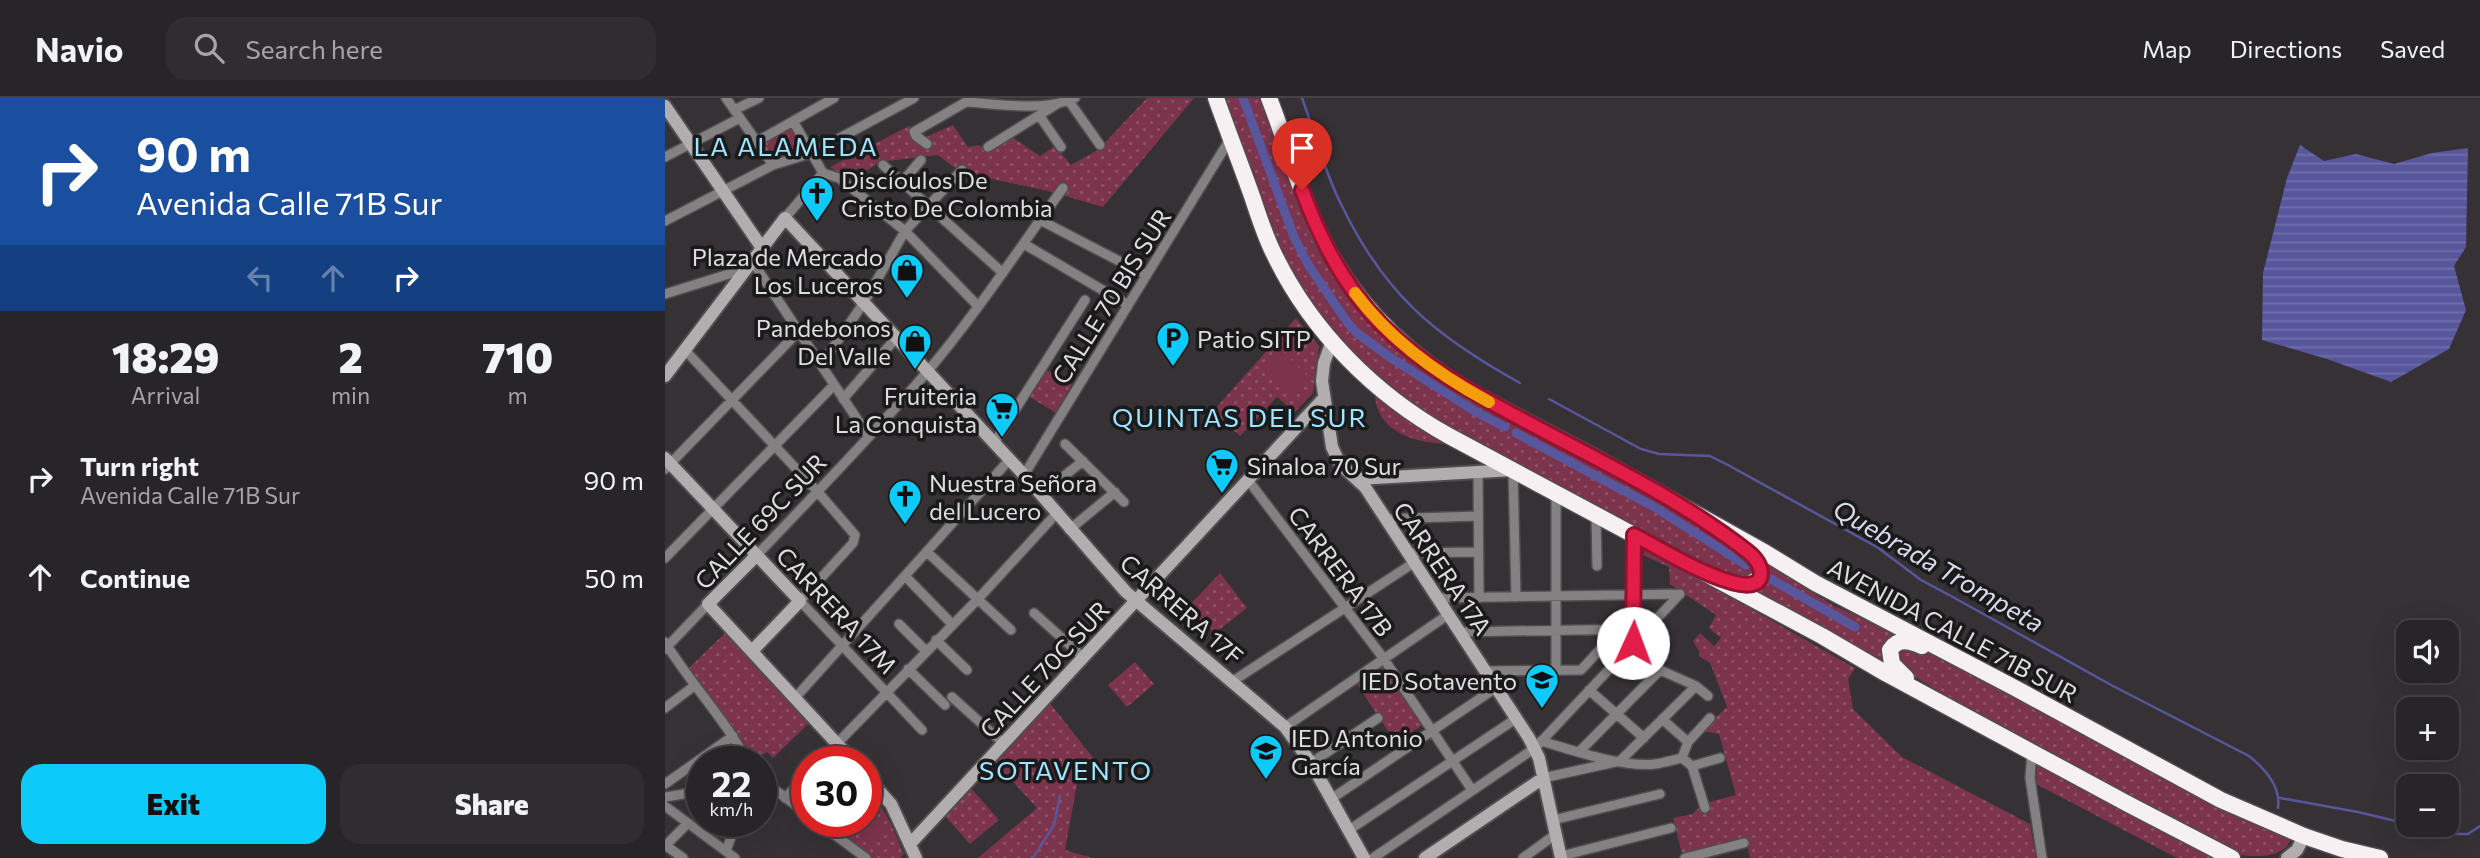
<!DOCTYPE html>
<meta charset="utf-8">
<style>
:root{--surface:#282528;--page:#302d30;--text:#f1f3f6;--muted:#a5a5a8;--line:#444245;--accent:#0ccafa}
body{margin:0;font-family:Commissioner,sans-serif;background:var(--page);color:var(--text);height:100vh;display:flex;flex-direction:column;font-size:26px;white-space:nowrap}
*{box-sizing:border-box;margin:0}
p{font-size:23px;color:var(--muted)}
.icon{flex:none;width:38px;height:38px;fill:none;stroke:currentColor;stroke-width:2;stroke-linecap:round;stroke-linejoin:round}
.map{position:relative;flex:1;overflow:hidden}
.panel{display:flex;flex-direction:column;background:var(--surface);width:665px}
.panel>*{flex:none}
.guide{background:#1a4fa0;color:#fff;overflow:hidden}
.tools{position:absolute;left:1731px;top:522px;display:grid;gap:14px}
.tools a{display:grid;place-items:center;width:63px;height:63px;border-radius:14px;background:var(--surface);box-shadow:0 7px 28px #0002,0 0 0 2px var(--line);font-size:35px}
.speed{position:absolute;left:21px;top:648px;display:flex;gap:14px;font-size:35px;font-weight:700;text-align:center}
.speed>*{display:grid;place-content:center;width:91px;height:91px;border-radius:50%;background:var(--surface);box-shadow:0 7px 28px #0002,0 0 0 2px var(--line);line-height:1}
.speed small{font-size:18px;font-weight:400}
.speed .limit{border:10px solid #d22;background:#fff;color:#111}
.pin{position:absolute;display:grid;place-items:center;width:60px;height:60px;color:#fff;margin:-72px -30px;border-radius:50% 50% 50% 0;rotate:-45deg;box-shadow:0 0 7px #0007}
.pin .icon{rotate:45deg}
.me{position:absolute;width:77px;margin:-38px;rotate:2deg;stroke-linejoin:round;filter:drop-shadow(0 0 5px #0008)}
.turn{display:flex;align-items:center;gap:24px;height:147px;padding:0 21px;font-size:32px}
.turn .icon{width:91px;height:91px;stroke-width:2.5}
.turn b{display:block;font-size:49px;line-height:60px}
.lanes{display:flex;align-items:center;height:66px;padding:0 21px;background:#0003;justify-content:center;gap:35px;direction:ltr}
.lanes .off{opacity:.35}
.eta{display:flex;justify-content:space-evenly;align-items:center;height:119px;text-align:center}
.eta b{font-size:42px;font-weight:800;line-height:49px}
.primary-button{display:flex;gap:14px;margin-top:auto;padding:14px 21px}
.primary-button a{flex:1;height:80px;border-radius:21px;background:var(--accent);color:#111;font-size:28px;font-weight:800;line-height:80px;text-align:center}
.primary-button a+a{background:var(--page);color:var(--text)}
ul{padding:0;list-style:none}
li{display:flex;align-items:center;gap:21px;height:98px;padding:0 21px}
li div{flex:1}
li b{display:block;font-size:26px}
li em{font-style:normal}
header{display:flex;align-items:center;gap:42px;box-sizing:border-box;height:98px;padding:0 35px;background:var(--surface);border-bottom:2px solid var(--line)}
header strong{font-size:33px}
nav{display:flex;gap:38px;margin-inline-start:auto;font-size:24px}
.search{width:490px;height:63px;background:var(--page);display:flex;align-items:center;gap:18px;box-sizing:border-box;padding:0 24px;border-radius:21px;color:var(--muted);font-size:26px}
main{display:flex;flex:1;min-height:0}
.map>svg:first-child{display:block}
</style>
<header>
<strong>Navio</strong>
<div class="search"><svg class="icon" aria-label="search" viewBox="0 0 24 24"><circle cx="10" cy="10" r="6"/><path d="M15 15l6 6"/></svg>Search here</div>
<nav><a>Map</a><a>Directions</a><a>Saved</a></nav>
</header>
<main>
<section class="panel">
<div class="guide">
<div class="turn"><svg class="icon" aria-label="right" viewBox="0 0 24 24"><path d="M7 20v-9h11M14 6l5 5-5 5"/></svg><div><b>90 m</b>Avenida Calle 71B Sur</div></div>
<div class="lanes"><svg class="icon off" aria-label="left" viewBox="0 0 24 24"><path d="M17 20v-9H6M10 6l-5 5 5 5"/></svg><svg class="icon off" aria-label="ahead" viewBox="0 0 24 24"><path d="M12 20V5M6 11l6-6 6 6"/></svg><svg class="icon" aria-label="right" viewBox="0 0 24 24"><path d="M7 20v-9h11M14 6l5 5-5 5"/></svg></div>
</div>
<div class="eta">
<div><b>18:29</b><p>Arrival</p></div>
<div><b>2</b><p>min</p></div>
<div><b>710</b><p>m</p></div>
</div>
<ul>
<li><svg class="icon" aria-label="right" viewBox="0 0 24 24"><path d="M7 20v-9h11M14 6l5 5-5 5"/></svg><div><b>Turn right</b><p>Avenida Calle 71B Sur</p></div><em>90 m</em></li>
<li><svg class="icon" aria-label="ahead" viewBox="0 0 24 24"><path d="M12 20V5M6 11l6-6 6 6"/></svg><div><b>Continue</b></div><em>50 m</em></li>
</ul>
<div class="primary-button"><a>Exit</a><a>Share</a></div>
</section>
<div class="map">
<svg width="1815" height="760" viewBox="0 0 1815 760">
<defs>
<pattern id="green-dots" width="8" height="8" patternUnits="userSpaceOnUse" patternTransform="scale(1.75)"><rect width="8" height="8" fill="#7c344c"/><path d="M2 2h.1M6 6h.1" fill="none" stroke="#8e5166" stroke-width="1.8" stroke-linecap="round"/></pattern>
<pattern id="water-rules" width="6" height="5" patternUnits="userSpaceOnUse" patternTransform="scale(1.75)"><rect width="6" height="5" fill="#58579d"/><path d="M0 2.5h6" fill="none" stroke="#706faa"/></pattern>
</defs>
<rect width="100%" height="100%" fill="#353135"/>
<!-- green -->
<path fill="url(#green-dots)" d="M 482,0 L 529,0 L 438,109 L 383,93 L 295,74 L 273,57 L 214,64 L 199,75 L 193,70 L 181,80 L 165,69 L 244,28 L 259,40 L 288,27 L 303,49 L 314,47 L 321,53 L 347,39 L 375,58 L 390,48 L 406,67 L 433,52 Z
M 558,0 L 598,0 L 620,58 L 709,227 L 1019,416 L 1044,436 L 1086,461 L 1092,473 L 1076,483 L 1040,465 L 1022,458 L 773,323 L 717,285 L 672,240 L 630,182 L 616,158 Z
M 128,28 L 142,54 L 109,63 L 99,45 Z
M 631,220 L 654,248 L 648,295 L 630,314 L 612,299 L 575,338 L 548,313 Z
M 380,271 L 407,286 L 391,315 L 363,298 Z
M 710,296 L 787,346 C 755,346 711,336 710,296 Z
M 981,451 L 1190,570 L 1183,581 L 1188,611 L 1237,659 L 1365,726 L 1371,760 L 1085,760 L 1081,740 L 1017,756 L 1008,720 L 1028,716 L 1037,706 L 1071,697 L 1054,636 L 1036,633 L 1062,609 L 1045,565 L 1034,558 L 1034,553 L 1028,543 L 1035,535 L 1049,548 L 1056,540 L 1044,530 L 1051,517 L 1005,486 L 1004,469 L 978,457 Z
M 1101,465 L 1169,508 L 1234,536 L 1218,551 L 1219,569 L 1087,494 Z
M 555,475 L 582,510 L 550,535 L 521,511 Z
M 60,535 L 144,625 L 108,660 L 102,654 L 88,663 L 70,632 L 24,570 Z
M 1251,548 L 1626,739 C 1623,760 1589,760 1571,756 L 1324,624 L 1237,571 L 1229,554 L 1233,549 Z
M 470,564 L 489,586 L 462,609 L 443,587 Z
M 717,567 L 759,626 L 731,645 L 691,585 Z
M 384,604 L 429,661 L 414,674 L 400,752 L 427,760 L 313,760 L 372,710 L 330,664 Z
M 1372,664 L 1555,760 L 1512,760 L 1371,686 Z
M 306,690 L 334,722 L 305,746 L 280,718 Z
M 201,691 C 220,708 229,733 239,756 L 235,760 L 208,760 L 157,723 L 201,723 Z"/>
<!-- pitch -->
<path fill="#7c344c" d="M 617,252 L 645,281 L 628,297 L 600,268 Z
M 204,706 L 224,734 L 206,747 L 188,723 L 201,723 L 201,708 Z"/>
<!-- water -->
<path fill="url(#water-rules)" d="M 1635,47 L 1659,63 L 1691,56 L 1729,66 L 1767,55 L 1803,50 L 1801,149 L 1789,168 L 1801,212 L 1784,251 L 1726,284 L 1662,261 L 1597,242 L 1598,175 L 1622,80 Z"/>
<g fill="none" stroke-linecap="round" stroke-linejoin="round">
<!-- stream -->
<path stroke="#58579d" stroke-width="2.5" d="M 637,0 C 650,35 659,73 676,106 C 719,196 770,238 855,285
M 884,301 L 976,351 L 994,356 L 1045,358 L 1063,367 L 1212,449 L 1256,482 L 1286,498 L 1448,588 L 1584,658 C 1600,671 1616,688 1613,710
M 1615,700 L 1693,714 L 1785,736 L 1803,736 L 1815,728
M 368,760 L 389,727 L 395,698"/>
<!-- canal -->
<path stroke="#58579d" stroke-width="9" d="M 578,0 L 629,139 L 644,168 L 682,224 L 692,235 L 726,260 L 811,314 L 840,329
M 851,335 L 991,410 L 1081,467
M 1106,481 L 1190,529"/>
<defs>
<path id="street" d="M 61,0 L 108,67
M 404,3 L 435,47
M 301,4 C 335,6 378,14 410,0
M 69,12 L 94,0
M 374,17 L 396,49
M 128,23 L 158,75 L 174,80 L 240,133 L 313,208
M 91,44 L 169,0
M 262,46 L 251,38 L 249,34 L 301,4
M 323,49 L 392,6
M 0,59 L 75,20
M 218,67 L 338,175
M 238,83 L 256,62
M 120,120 L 158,75
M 375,122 L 481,177
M 0,123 L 108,67 L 147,55 L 249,0
M 359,146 L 463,207
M 87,163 L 204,339
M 0,196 L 80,171
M 20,252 L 152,393 L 190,437 L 188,445 L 135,503 L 257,632
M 156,267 L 200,203 L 240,133 L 297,72
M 178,301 L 232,239
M 329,345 L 420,202
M 400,346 L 459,404
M 0,371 L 134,233
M 848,372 L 851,499
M 813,374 L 814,500
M 359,377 L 565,41
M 583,382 L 719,561 L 807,692
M 375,397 L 418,363
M 931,417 L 932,468
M 720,421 L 813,418
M 404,432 L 450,394
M 969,437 L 968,545 L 995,572 L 1031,588 L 1043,598
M 262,454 L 346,532
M 744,455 L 813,454
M 92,457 C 149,397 208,337 262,274 C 311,216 353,152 398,90
M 0,460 L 169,287
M 240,478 L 287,526
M 774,500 L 1015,496
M 369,515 L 418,559
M 234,526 L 261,553
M 796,534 L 969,531
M 271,542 L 302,572
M 0,544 C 25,585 60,621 82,663
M 0,551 L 43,506
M 243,571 L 280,607
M 891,572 L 891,395
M 821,573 L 916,572 L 953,532
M 568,583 L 750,464
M 924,592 L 979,640
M 287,599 L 338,645
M 130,600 L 345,361
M 0,610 L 29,588
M 997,621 L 1023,644
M 620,629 L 784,516
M 876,643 C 907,652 958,670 990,666 C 999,665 1008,662 1017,660
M 914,654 L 995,572
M 1367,654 L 1365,680 L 1377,760
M 1017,660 L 1027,668 L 1040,710
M 1017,660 L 1023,644 L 1045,620
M 155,663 L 313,501 L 391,416
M 646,665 L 713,620
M 1027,668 L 1055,660
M 878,680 L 955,663 L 1031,588
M 96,681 L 142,716
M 0,686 L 68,638
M 0,699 L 37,693
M 120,700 L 142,677
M 666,701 L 832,589
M 0,708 L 70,760
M 888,722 L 995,696
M 151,723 L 201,760
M 684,732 L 852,620
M 0,747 L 18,760
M 0,748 L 23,725
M 61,753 L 72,723
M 896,758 L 1006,730
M 708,760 L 870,650 L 1015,496
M 858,760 L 891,736
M 1020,760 L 1079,745"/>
<path id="secondary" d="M 0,8 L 97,150
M 667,243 L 659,265 L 657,283 L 667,349 L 675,366 L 700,389 L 864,640 L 874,660 L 896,760
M 0,278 L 120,120 L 359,377 L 461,494 L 620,629 L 646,665 L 699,760
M 0,360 L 135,503 L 87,553
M 692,381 L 848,372
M 92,457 L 43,506 L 188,663
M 201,678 L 226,706 L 251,760
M 245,746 L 658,301
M 760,760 L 878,680
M 1622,760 L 1632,752 L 1639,738"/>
<path id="highway" d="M 551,0 C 563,34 576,67 588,101 C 594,119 600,138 609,156 C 646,233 710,297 784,338 L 1157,538 L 1222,576 L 1463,706 L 1567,760
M 604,0 C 621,43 633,89 652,131 C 686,203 741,257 809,296 L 933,361 L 1101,455 L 1150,485 L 1350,590 L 1556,702 L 1639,738 L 1677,751 L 1715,760
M 1064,483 L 1083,487 L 1095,480 L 1095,466 L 1078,450
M 1241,580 L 1227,566 L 1225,552 C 1233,539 1245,543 1257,548"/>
</defs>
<!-- street casing -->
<use href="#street" stroke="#504d50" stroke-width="12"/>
<!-- secondary casing -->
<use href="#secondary" stroke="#504d50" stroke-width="16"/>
<!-- highway casing -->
<use href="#highway" stroke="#504d50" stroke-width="19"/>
<!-- street -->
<use href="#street" stroke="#848183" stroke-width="9"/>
<!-- secondary -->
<use href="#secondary" stroke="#b2aeb0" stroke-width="12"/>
<!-- highway -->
<use href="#highway" stroke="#f6f0f3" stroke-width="16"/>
</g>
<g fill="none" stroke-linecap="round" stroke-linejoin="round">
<defs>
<path id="route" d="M 637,92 C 655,142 680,190 718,228 C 763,273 817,300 873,330 C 945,368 1019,404 1083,454 C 1100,467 1103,491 1075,486 C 1042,480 1000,453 969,437 L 968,545"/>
</defs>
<!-- route casing -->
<use href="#route" stroke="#92132f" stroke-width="18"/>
<!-- route -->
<use href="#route" stroke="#e11d48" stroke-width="12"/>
<!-- slow -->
<path stroke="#f59e0b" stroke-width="12" d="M 690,195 C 725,242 772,276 824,304"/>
</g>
<!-- icons -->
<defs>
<symbol id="church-pin" viewBox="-11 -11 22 30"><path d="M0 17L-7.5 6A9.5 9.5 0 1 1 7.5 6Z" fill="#0ccafa" stroke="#1b1a1b"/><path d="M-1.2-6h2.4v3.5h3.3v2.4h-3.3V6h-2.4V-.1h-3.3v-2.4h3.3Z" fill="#111"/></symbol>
<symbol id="shop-pin" viewBox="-11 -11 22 30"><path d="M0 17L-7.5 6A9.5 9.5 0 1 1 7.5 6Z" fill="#0ccafa" stroke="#1b1a1b"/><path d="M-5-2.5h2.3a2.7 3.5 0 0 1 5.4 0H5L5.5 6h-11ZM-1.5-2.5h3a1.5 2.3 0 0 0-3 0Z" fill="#111"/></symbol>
<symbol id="parking-pin" viewBox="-11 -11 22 30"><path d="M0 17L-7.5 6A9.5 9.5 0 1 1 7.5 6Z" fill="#0ccafa" stroke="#1b1a1b"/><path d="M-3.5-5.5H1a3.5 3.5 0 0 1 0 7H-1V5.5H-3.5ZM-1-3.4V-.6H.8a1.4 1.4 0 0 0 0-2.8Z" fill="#111"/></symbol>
<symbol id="supermarket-pin" viewBox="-11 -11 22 30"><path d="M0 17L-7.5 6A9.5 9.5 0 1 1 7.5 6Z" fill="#0ccafa" stroke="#1b1a1b"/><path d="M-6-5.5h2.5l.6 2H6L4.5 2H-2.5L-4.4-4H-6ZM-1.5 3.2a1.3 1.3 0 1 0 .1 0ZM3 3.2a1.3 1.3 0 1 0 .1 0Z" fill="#111"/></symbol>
<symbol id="school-pin" viewBox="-11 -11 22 30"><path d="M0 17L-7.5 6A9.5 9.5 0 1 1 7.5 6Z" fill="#0ccafa" stroke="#1b1a1b"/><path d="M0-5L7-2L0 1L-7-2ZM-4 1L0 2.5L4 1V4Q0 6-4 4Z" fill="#111"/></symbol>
</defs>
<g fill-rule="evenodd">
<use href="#church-pin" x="133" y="76" width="38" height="52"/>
<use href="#shop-pin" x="223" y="153" width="38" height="52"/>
<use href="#parking-pin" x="489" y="221" width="38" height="52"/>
<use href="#shop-pin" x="231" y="224" width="38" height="52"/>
<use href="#supermarket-pin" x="318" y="292" width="38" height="52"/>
<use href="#supermarket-pin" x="538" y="348" width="38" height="52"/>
<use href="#church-pin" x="221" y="379" width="38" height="52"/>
<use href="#school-pin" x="858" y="563" width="38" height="52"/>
<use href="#school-pin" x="582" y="634" width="38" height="52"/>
</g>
<g text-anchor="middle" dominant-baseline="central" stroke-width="7" stroke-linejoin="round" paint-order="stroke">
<!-- poi labels -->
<g font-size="24" fill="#dfdde0" stroke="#1b1a1b" text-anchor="start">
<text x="176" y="81">Discíoulos De<tspan x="176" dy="28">Cristo De Colombia</tspan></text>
<text x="218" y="158" text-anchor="end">Plaza de Mercado<tspan x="218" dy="28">Los Luceros</tspan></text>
<text x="226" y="229" text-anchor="end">Pandebonos<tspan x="226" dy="28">Del Valle</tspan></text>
<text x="532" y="240">Patio SITP</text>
<text x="312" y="297" text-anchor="end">Fruiteria<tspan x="312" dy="28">La Conquista</tspan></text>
<text x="582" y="367">Sinaloa 70 Sur</text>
<text x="264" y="384">Nuestra Señora<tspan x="264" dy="28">del Lucero</tspan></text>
<text x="852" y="582" text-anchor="end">IED Sotavento</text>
<text x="626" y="639">IED Antonio<tspan x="626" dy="28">García</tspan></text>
</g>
<!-- street labels -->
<g font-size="24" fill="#dfdde0" stroke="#1b1a1b">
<text transform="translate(446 198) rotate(-58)">CALLE 70 BIS SUR</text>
<text transform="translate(95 423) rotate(-46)">CALLE 69C SUR</text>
<text transform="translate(778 470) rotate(56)">CARRERA 17A</text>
<text transform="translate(676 473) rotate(53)">CARRERA 17B</text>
<text transform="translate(517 511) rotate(41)">CARRERA 17F</text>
<text transform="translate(172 512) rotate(47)">CARRERA 17M</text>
<text transform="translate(1288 532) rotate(28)">AVENIDA CALLE 71B SUR</text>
<text transform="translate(379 571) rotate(-47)">CALLE 70C SUR</text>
</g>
<!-- neighbourhood labels -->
<g font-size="26" letter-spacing="2" fill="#9ce4ff" stroke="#1b1a1b">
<text x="121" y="47">LA ALAMEDA</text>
<text x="575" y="318">QUINTAS DEL SUR</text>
<text x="401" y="671">SOTAVENTO</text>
</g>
<!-- water labels -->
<g font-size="26" font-style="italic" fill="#d8daee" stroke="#1b1a1b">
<text transform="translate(1274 467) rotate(30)">Quebrada Trompeta</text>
</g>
</g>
</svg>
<div class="tools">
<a><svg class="icon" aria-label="sound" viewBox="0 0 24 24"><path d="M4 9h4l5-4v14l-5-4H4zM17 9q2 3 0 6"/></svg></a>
<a>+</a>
<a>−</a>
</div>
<div class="speed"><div>22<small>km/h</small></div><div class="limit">30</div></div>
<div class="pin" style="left:637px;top:92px;background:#d93025"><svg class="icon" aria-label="arrive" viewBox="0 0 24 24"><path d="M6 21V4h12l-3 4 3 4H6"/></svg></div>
<svg class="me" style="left:968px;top:545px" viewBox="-20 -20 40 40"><circle r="19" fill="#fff"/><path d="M0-13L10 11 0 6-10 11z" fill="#e11d48"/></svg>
</div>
</main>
